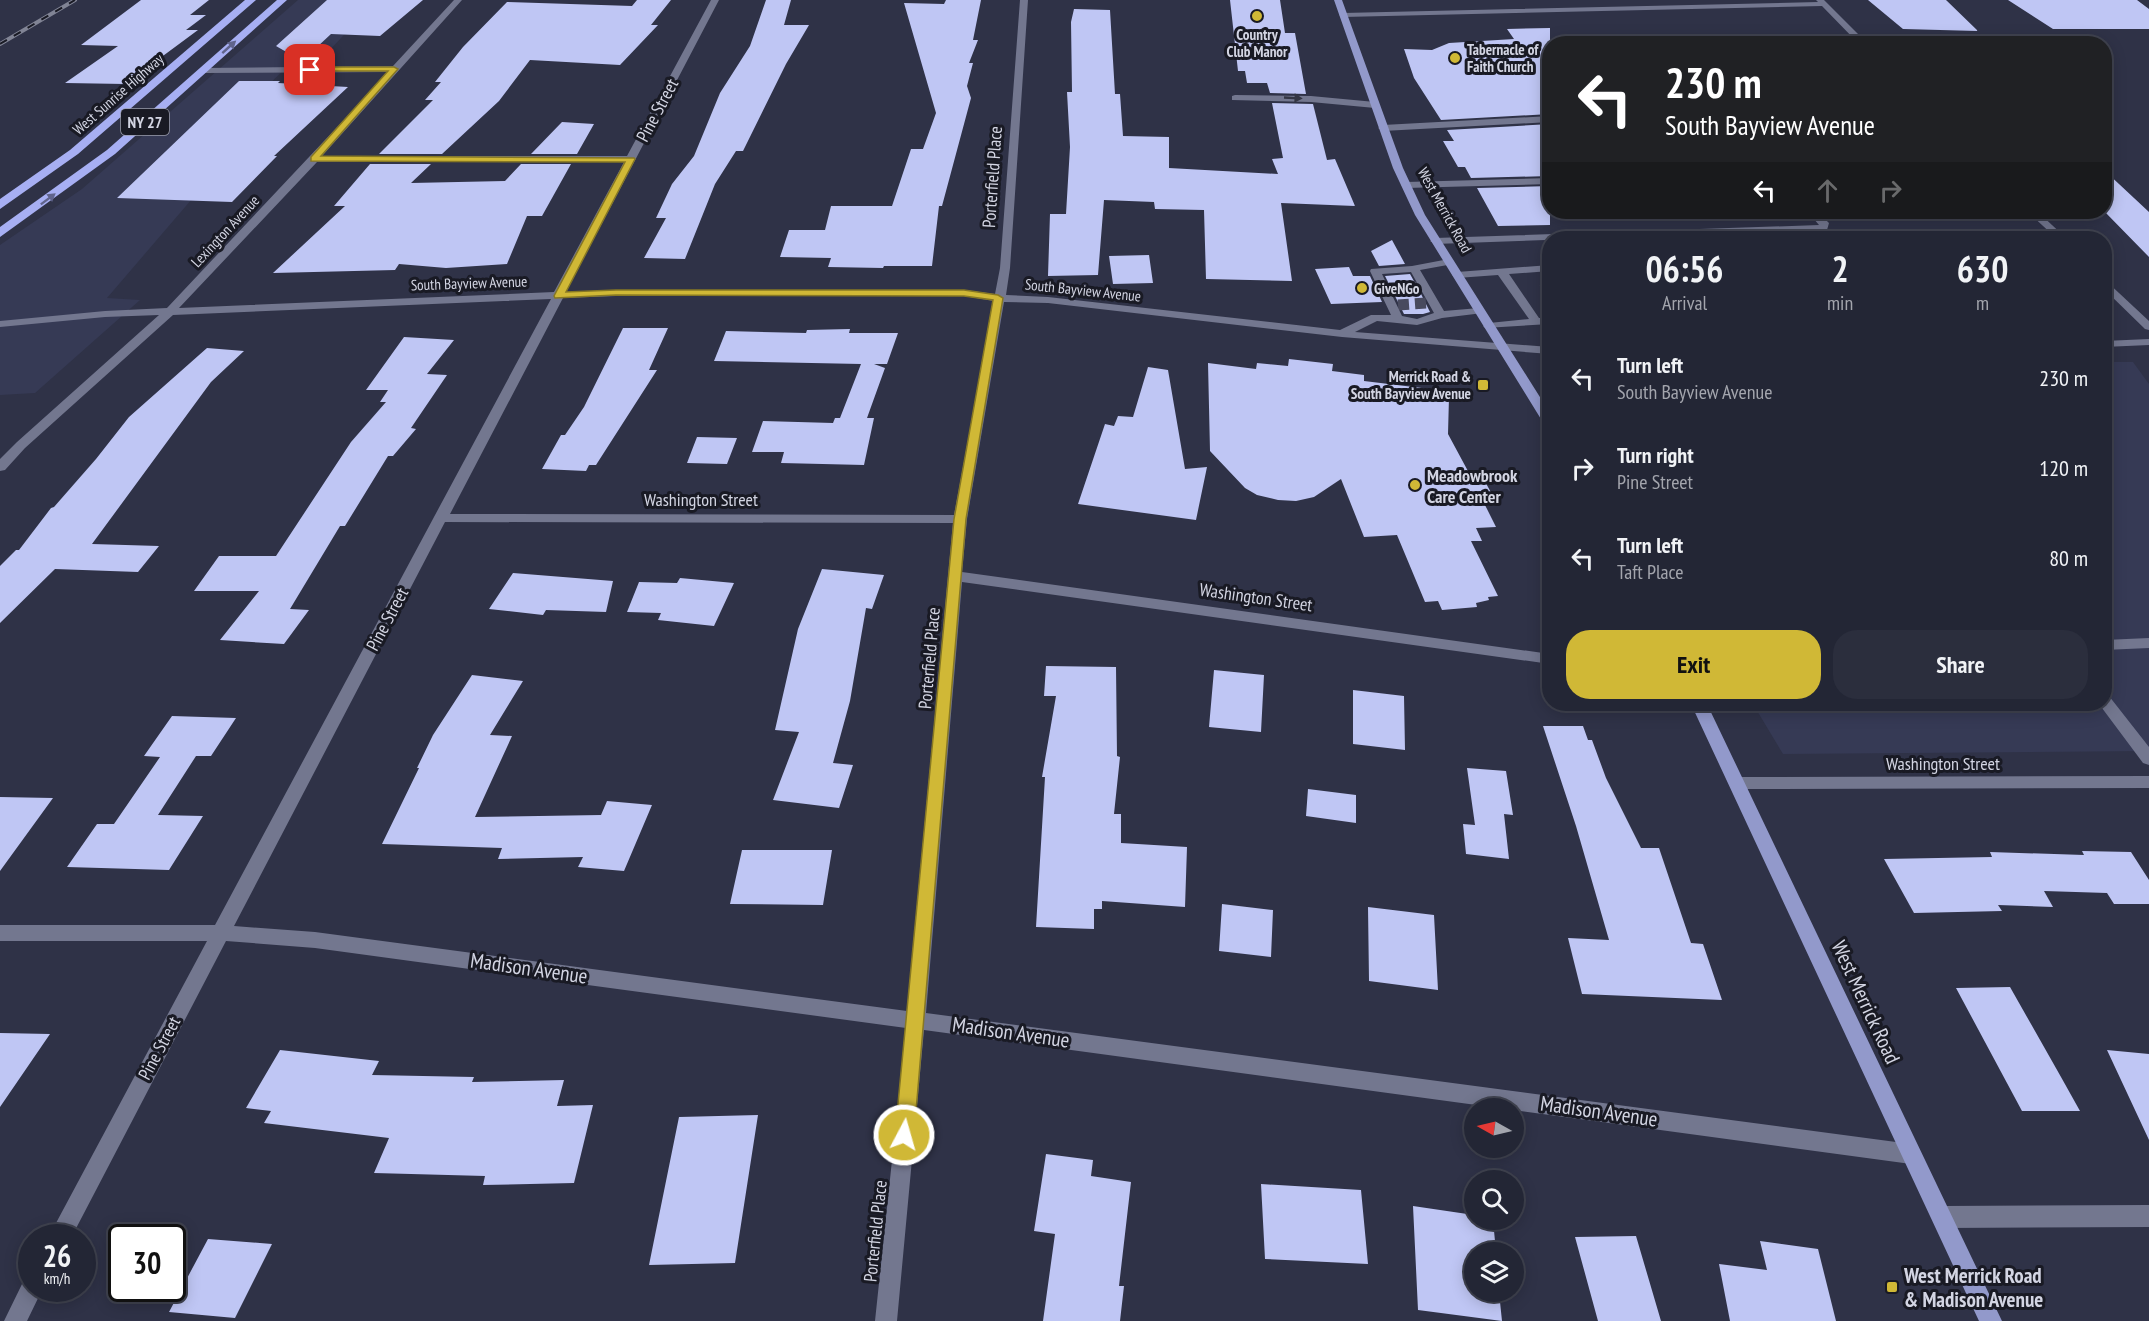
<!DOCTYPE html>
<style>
:root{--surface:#232635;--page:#2b2e3d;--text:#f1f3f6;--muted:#a3a5ad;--line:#404350;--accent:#d0b836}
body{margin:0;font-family:"PT Sans Narrow",sans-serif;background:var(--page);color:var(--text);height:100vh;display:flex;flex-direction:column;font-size:22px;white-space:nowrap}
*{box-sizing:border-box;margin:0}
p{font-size:20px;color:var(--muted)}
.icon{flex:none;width:33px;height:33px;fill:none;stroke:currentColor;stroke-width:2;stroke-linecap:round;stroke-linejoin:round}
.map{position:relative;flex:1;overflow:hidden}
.side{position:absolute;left:1542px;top:231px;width:570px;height:480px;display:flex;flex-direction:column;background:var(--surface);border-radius:24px;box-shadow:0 3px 15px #0003,0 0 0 2px var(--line)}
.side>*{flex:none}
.guide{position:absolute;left:1542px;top:36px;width:570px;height:183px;border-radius:24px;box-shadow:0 3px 15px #0003,0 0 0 2px var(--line);background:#202124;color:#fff;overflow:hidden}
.needle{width:39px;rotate:278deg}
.fabs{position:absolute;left:1464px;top:1098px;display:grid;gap:12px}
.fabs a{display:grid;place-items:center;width:60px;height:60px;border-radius:50%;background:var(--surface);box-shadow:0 3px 15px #0003,0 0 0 2px var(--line);font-size:30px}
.speed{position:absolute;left:18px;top:1224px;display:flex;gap:12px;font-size:30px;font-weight:700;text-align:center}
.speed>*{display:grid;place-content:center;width:78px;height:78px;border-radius:50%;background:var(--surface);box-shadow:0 3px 15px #0003,0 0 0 2px var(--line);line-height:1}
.speed small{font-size:15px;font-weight:400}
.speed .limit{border:3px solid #111;border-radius:9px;background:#fff;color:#111}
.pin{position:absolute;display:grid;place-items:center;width:51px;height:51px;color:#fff;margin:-26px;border-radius:12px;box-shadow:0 3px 9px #0006}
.me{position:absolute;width:66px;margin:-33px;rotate:6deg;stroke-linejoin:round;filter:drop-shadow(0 0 4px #0008)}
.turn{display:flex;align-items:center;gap:21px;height:126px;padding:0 24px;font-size:27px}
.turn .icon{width:78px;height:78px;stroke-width:2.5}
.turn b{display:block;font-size:42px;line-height:51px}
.lanes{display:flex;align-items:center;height:57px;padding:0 24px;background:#0003;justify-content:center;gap:30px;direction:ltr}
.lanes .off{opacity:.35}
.eta{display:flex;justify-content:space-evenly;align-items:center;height:102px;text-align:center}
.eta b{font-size:36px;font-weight:700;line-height:42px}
.primary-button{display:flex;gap:12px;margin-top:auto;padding:12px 24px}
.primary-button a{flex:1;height:69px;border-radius:24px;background:var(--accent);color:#111;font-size:24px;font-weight:700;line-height:69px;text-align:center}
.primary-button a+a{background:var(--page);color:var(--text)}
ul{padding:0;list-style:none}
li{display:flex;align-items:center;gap:18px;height:90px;padding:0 24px}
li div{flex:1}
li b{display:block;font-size:22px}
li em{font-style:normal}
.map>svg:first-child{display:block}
</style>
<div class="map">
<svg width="2149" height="1321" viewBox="0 0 2149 1321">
<rect width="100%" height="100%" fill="#2f3247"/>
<!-- built -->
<path fill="#363a55" d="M 298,0 L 349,0 L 354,24 L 316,65 L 289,65 L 223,128 L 252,129 L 107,298 L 140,300 L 35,393 L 0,395 L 0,245 L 82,189 Z
M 2105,362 L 2133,362 L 2149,384 L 2149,751 L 1783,754 L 1753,704 L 2104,704 Z"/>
<!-- building -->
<path fill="#bfc6f4" d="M 141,0 L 209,0 L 190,15 L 206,15 L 186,30 L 198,30 L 125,84 L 65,83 L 118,46 L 81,45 Z
M 327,0 L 423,0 L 380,36 L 331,34 L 302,61 L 276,46 Z
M 637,0 L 671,0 L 651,25 L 658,25 L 620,65 L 530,60 L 499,101 L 442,154 L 379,154 L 433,100 L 425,100 L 441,82 L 435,82 L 463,47 L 507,2 L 632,6 Z
M 766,0 L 791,0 L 784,25 L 809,25 L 786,64 L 743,151 L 736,151 L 715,184 L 685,259 L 644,258 L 666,218 L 656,218 L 672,184 L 694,156 L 720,93 L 750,46 Z
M 946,0 L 981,0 L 973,40 L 978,40 L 969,63 L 973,63 L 967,86 L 971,98 L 942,206 L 939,206 L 932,266 L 884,266 L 883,268 L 828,267 L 831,258 L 780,257 L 789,230 L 825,230 L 831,206 L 892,206 L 911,149 L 923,149 L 936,113 L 904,3 L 944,4 Z
M 1230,0 L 1280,0 L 1285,33 L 1295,33 L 1306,94 L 1270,93 L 1267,83 L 1247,83 L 1245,71 L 1238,71 Z
M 1868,0 L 1946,0 L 1978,31 L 1903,29 Z
M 2008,0 L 2137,0 L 2149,9 L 2149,29 L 2053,29 Z
M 1074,9 L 1110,10 L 1115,94 L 1120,94 L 1123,136 L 1169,137 L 1169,168 L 1278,174 L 1272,159 L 1283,158 L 1272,103 L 1313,104 L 1327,160 L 1335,159 L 1355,206 L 1281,203 L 1292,281 L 1206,279 L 1204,210 L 1155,209 L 1154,202 L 1104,200 L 1098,275 L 1048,276 L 1050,214 L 1066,214 L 1070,147 L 1067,92 L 1072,92 L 1071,22 Z
M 1550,28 L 1550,114 L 1441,120 L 1414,78 L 1404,49 L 1432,50 L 1449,43 L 1514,39 L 1507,29 Z
M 239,81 L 280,81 L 278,83 L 348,87 L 274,156 L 277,156 L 232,202 L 117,198 Z
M 562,122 L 594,124 L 577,154 L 531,154 Z
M 1550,124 L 1550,176 L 1471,178 L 1465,167 L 1458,167 L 1443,141 L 1454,141 L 1447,130 Z
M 370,164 L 431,164 L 411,183 L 505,181 L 521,164 L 571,164 L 542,216 L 527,216 L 507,264 L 446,268 L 399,264 L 395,270 L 273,273 L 345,206 L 334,206 Z
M 2104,170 L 2149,212 L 2149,257 L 2104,211 Z
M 1550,186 L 1550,225 L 1498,226 L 1477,188 Z
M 1392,240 L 1405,264 L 1379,266 L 1371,251 Z
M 1149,255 L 1153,283 L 1113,284 L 1109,256 Z
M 1349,267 L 1353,276 L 1370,276 L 1382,302 L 1331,304 L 1315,269 Z
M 1410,274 L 1420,292 L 1430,312 L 1423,314 L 1404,314 L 1385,276 Z
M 623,328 L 668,328 L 649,370 L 657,370 L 596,465 L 589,465 L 586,471 L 542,469 L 561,435 L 565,435 L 584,407 Z
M 850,329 L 849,333 L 898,333 L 887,364 L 874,364 L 885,368 L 867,418 L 874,418 L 864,465 L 781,463 L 784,452 L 752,452 L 763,421 L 833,423 L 835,418 L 840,418 L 861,364 L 714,361 L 726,331 L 806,333 L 807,330 Z
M 404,337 L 454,340 L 427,374 L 447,375 L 411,428 L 416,429 L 393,456 L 388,456 L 345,526 L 340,526 L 290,609 L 309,610 L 284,644 L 220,640 L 259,591 L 194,591 L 219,556 L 276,556 L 351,442 L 386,402 L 380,402 L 388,390 L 366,390 Z
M 207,348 L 244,351 L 211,382 L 92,544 L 159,546 L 138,572 L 55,569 L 0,623 L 0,566 L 16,550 L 19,550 L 51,508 L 54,507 L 96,459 L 129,417 Z
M 1289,359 L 1333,364 L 1332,371 L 1364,375 L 1364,381 L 1430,389 L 1430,395 L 1449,397 L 1448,434 L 1469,473 L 1480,472 L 1496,502 L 1484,503 L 1496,527 L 1476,528 L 1482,541 L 1471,541 L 1498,596 L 1488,597 L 1489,600 L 1476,603 L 1477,607 L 1442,610 L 1438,601 L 1425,602 L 1397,535 L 1364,537 L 1341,479 L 1314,497 L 1296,501 L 1278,500 L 1257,495 L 1245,488 L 1210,451 L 1208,363 L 1256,369 L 1257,363 L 1288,366 Z
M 1148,367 L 1168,370 L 1185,469 L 1207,467 L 1196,520 L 1078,504 L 1105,424 L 1114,426 L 1118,416 L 1133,417 Z
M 697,437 L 737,438 L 727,464 L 687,463 Z
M 822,569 L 884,575 L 872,609 L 866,608 L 850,701 L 833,763 L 853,765 L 839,808 L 773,800 L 799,732 L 775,730 L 798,629 Z
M 513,573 L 613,581 L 606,612 L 546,610 L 543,615 L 489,609 Z
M 680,578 L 734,583 L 714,626 L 658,620 L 661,613 L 627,612 L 639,582 L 677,583 Z
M 1046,666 L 1116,667 L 1117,756 L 1120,757 L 1114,814 L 1121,814 L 1121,843 L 1187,847 L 1185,907 L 1102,901 L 1102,909 L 1094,909 L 1094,929 L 1036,927 L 1045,777 L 1042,777 L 1056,696 L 1044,696 Z
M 1214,670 L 1264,675 L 1261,732 L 1209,727 Z
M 472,675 L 523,681 L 490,735 L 512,736 L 475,817 L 601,815 L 607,801 L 652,805 L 624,871 L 578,867 L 583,857 L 498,859 L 502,848 L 382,844 L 419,768 L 417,768 L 433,735 Z
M 1353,690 L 1404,696 L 1405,750 L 1353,744 Z
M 172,716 L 236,718 L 211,756 L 196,756 L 158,815 L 203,816 L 169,870 L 67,867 L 97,824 L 114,824 L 160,757 L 144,756 Z
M 1543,726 L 1583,726 L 1588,740 L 1592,740 L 1606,778 L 1641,848 L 1659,848 L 1691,943 L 1703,944 L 1722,1000 L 1582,994 L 1568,938 L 1609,940 L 1576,826 Z
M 1467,768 L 1506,771 L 1513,815 L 1504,814 L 1509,859 L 1466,854 L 1463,824 L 1475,825 Z
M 1308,789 L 1356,795 L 1356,823 L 1306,816 Z
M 0,797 L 53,798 L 0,871 Z
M 742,850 L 832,850 L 823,905 L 730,904 Z
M 2082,851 L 2131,852 L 2149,880 L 2149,904 L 2114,904 L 2107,893 L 2044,891 L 2053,907 L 1998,905 L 2002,911 L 1914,913 L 1884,859 L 1992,857 L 1990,852 L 2084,855 Z
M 1222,904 L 1273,910 L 1271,957 L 1219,951 Z
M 1368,907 L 1434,915 L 1438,990 L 1369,981 Z
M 2010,987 L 2061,1077 L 2080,1111 L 2022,1111 L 1956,988 Z
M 0,1033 L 50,1034 L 0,1107 Z
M 280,1050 L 379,1061 L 372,1075 L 474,1077 L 472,1082 L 564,1080 L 557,1106 L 593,1105 L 574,1183 L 483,1185 L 485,1176 L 374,1173 L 389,1138 L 264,1123 L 271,1111 L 246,1108 Z
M 2107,1050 L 2149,1054 L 2149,1140 Z
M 758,1115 L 735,1263 L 649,1265 L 679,1117 Z
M 1046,1154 L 1093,1160 L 1091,1176 L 1131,1182 L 1119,1286 L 1124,1286 L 1120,1321 L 1043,1321 L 1055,1234 L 1034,1231 Z
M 1261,1184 L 1361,1190 L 1368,1264 L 1265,1259 Z
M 1413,1206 L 1474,1215 L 1474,1220 L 1493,1220 L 1496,1252 L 1474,1252 L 1474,1292 L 1499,1292 L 1502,1321 L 1418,1310 Z
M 1636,1236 L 1661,1321 L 1598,1321 L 1575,1237 Z
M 208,1239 L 272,1244 L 235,1318 L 169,1312 Z
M 1760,1241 L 1818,1249 L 1836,1321 L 1730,1321 L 1719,1264 L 1767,1270 Z"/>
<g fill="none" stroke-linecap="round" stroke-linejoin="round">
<!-- minor-tunnel -->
<path stroke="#484a5e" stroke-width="11" stroke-dasharray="11 6" stroke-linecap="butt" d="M 1544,282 L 1550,290
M 1389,288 L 1417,287
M 1398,305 L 1426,303"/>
<!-- minor -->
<path fill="#73778f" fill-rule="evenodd" d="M 454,0 L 462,0 L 322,156 L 627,156 L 711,0 L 719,0 L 566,292 L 964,290 L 995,294 L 1000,268 L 1020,0 L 1028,0 L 1010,268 L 1006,295 L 1048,297 L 1340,330 L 1371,315 L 1391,315 L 1370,271 L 1371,269 L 1412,266 L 1449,259 L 1454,262 L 1453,264 L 1420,270 L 1444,311 L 1479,308 L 1483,309 L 1483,313 L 1442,318 L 1417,325 L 1377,321 L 1355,332 L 1550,347 L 1550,354 L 1342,337 L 1048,303 L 1004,302 L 967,519 L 962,572 L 1550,654 L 1550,664 L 962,582 L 926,1013 L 1911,1144 L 1918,1147 L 1921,1154 L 1918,1161 L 1911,1164 L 924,1030 L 897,1321 L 875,1321 L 906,1028 L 315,948 L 226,941 L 71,1238 L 48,1238 L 207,941 L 0,941 L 0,925 L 215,925 L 551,299 L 173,315 L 25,448 L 5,470 L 0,471 L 0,459 L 17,442 L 159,315 L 105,317 L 0,327 L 0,321 L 105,311 L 167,308 L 389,72 L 204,73 L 200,70 L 201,68 L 393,66 ZM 317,162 L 624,162 L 554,292 L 179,308 ZM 1411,272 L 1434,313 L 1417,319 L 1402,316 L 1382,274 ZM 616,296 L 964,296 L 994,301 L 954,515 L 450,514 L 563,298 ZM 445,522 L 953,523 L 907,1011 L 315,932 L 234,926 Z
M 1816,0 L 1824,0 L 1868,44 L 1859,44 L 1822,6 L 1343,17 L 1339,15 L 1343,13 L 1818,2 Z
M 1235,95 L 1311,96 L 1375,102 L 1379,105 L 1375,108 L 1311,102 L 1232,100 L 1232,96 Z
M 1550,116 L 1550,122 L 1383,131 L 1378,128 L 1383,125 Z
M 1550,178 L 1550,184 L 1406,188 L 1401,185 L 1406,182 Z
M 1808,212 L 1818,212 L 1829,223 L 1827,230 L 1435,244 L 1430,241 L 1435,238 L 1819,225 Z
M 2028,212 L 2038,212 L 2066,238 L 2056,238 Z
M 1550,265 L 1550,271 L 1509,274 L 1539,318 L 1550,318 L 1550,324 L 1485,328 L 1483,326 L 1489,323 L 1529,319 L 1498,275 L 1457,278 L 1452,275 L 1457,272 Z
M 2104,279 L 2149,321 L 2149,330 L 2145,329 L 2104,289 Z
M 2149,339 L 2149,345 L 2104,347 L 2104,341 Z
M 2149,638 L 2149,648 L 2104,650 L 2104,640 Z
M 2104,694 L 2109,696 L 2149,747 L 2149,765 L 2143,763 L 2099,704 L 2104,704 Z
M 2149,776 L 2149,788 L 1737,789 L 1731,788 L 1729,783 L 1731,778 L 1737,777 Z
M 2149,1205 L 2149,1227 L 1943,1228 L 1935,1225 L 1932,1217 L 1935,1209 L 1943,1206 Z
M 32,1277 L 32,1288 L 43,1288 L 27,1321 L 4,1321 L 24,1280 Z"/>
<!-- major -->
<path fill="#9299cb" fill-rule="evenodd" d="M 1334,0 L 1342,0 L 1403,168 L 1425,215 L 1550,413 L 1550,428 L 1544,424 L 1415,215 L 1393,168 Z
M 1691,704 L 1707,704 L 2002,1321 L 1979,1321 Z"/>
<!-- highway -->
<path fill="#a7aff3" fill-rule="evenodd" d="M 245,0 L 256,0 L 78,154 L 0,209 L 0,199 L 70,150 Z
M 277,0 L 287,0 L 115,154 L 0,237 L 0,227 L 107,150 Z"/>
<defs>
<path id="rail" d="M 0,44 L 75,0"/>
</defs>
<!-- rail casing -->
<use href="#rail" stroke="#818495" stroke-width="4"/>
<!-- rail -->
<use href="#rail" stroke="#191a24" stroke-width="2" stroke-dasharray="8" stroke-linecap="butt"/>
</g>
<!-- one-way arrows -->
<defs><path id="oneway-solid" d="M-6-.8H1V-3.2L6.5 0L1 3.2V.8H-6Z" transform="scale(1.5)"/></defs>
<g fill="#60648c">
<use href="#oneway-solid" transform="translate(229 47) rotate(-42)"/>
<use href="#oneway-solid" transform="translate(48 199) rotate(-37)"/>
</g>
<use fill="#343644" href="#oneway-solid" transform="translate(1293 98) rotate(3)"/>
<!-- route -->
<path fill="#d0b836" stroke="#877823" stroke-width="1.5" d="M 310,67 L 394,67 L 398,69 L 321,156 L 634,158 L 635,159 L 566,292 L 616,290 L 964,290 L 998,295 L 1003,298 L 966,519 L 914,1135 L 911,1142 L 904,1144 L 898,1142 L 895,1135 L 954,519 L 993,300 L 964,296 L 616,295 L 555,298 L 554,296 L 625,162 L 311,161 L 311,157 L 388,71 L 307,71 L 307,68 Z"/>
<!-- markers -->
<g fill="#d0b836" stroke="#191a24" stroke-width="2">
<circle cx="1257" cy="16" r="6"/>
<circle cx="1455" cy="58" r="6"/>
<circle cx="1362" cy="288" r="6"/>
<rect x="1477" y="379" width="12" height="12" rx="3"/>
<circle cx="1415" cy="485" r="6"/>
<rect x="1886" y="1281" width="12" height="12" rx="3"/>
</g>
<g text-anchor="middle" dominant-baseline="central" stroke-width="6" stroke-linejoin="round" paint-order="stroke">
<!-- far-poi labels -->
<g font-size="15" font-weight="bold" fill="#d3d5e3" stroke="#191a24" text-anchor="start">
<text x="1257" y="34" text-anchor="middle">Country<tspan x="1257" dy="17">Club Manor</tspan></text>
<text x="1467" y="49">Tabernacle of<tspan x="1467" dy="17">Faith Church</tspan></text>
<text x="1374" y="288">GiveNGo</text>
<text x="1471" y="376" text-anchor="end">Merrick Road &amp;<tspan x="1471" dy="17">South Bayview Avenue</tspan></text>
</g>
<!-- far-street labels -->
<g font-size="15" fill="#d3d5e3" stroke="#191a24">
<text transform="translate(118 94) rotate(-41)">West Sunrise Highway</text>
<text transform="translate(1445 210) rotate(61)">West Merrick Road</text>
<text transform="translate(225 231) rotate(-47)">Lexington Avenue</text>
<text transform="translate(469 283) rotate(-2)">South Bayview Avenue</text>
<text transform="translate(1083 290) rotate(6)">South Bayview Avenue</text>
</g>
<!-- shield labels -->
<rect fill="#191a24" stroke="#9b9daa" stroke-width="1.5" x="121" y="109" width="48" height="26" rx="4.5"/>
<g font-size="16" font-weight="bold" fill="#d3d5e3">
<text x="145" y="122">NY 27</text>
</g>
<!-- street labels -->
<g font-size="18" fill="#d3d5e3" stroke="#191a24">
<text transform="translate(657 110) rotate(-62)">Pine Street</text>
<text transform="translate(992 177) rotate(-86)">Porterfield Place</text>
<text x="701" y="499">Washington Street</text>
<text transform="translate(1256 597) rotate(8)">Washington Street</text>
<text transform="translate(387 619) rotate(-62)">Pine Street</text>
<text transform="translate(929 658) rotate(-85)">Porterfield Place</text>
<text x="1943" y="763">Washington Street</text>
<text transform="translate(159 1048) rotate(-62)">Pine Street</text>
<text transform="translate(875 1231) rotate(-84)">Porterfield Place</text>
</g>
<!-- poi labels -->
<g font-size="18" font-weight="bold" fill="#d3d5e3" stroke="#191a24" text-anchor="start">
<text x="1427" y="475">Meadowbrook<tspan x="1427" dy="21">Care Center</tspan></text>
</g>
<!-- near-street labels -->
<g font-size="21" fill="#d3d5e3" stroke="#191a24">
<text transform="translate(529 968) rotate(8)">Madison Avenue</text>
<text transform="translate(1866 1002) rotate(65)">West Merrick Road</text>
<text transform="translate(1011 1032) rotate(8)">Madison Avenue</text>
<text transform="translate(1599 1111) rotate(8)">Madison Avenue</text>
</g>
<!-- near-poi labels -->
<g font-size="21" font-weight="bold" fill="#d3d5e3" stroke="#191a24" text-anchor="start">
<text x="1904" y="1275">West Merrick Road<tspan x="1904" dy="24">&amp; Madison Avenue</tspan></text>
</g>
</g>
</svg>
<div class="fabs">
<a><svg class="needle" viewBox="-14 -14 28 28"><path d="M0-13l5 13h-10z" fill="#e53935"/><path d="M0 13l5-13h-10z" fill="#a3a5ad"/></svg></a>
<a><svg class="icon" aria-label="search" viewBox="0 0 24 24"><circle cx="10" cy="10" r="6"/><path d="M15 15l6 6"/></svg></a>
<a><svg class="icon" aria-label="layers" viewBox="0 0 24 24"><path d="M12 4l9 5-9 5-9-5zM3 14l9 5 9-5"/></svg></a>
</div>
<div class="speed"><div>26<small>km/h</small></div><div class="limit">30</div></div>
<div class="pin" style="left:310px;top:70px;background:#d93025"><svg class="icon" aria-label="arrive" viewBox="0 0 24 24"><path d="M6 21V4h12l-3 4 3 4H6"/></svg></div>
<svg class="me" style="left:904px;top:1135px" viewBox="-20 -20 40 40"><circle r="17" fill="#d0b836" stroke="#fff" stroke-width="3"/><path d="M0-11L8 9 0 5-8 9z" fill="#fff"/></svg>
<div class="guide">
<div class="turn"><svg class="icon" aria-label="left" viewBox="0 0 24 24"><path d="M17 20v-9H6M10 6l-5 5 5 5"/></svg><div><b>230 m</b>South Bayview Avenue</div></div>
<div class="lanes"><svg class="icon" aria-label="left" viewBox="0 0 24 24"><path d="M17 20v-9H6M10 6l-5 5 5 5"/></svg><svg class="icon off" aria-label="ahead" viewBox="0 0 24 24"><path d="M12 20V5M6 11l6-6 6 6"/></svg><svg class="icon off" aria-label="right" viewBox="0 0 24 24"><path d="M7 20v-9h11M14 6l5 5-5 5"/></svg></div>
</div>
<section class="side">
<div class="eta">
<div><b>06:56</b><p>Arrival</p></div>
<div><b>2</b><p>min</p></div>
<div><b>630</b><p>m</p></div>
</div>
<ul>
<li><svg class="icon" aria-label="left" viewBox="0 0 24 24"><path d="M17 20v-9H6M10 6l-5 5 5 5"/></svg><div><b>Turn left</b><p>South Bayview Avenue</p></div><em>230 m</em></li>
<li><svg class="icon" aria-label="right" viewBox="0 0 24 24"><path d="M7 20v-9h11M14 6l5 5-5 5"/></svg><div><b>Turn right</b><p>Pine Street</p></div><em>120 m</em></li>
<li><svg class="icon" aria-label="left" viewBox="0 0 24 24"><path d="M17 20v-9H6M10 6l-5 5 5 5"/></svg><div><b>Turn left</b><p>Taft Place</p></div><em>80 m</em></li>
</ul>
<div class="primary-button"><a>Exit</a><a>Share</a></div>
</section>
</div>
